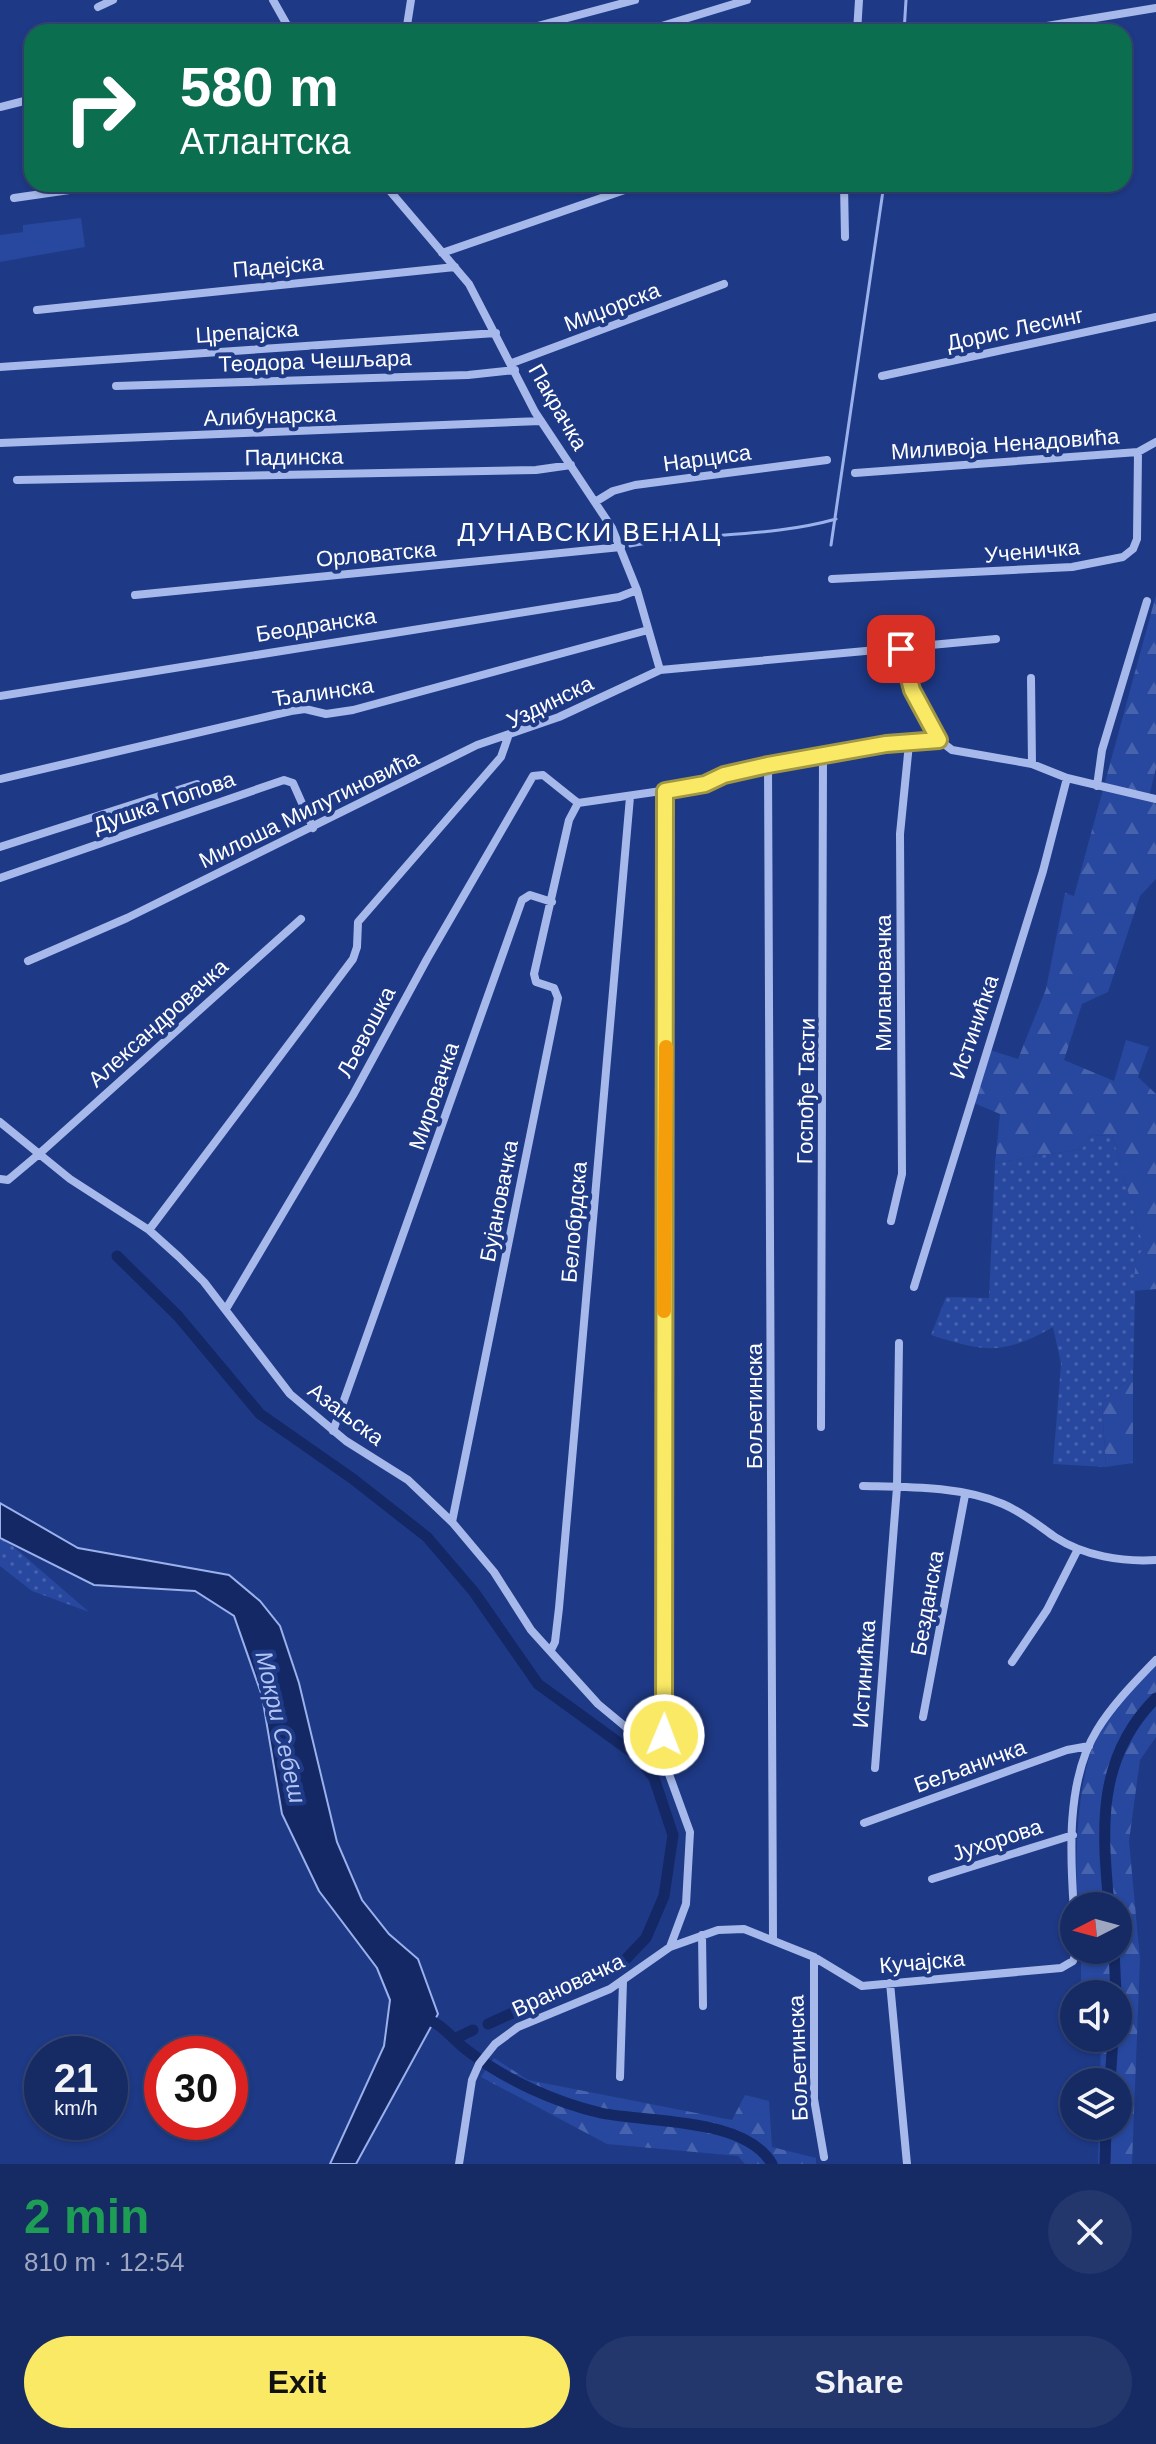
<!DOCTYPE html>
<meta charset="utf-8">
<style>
:root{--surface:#162b64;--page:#23376d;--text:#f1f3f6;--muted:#9ea7bf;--line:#354778;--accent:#fae965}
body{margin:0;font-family:Arial,sans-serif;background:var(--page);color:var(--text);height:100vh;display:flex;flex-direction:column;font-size:30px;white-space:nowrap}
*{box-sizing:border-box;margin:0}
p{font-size:26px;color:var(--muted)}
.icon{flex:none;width:44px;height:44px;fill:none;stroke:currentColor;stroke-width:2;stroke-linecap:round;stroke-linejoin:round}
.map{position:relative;height:2164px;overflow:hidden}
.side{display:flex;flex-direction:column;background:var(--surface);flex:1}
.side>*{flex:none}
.guide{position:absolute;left:24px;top:24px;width:1108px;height:168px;border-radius:24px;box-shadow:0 2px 6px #0004,0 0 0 2px var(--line);background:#0b6e4f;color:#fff;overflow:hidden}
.needle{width:52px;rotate:264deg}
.fabs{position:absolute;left:1060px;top:1892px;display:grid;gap:16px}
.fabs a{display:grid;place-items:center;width:72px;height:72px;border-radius:50%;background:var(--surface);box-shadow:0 2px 6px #0004,0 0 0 2px var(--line);font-size:40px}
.speed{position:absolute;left:24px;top:2036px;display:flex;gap:16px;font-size:40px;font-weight:700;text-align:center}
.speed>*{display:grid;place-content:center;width:104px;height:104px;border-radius:50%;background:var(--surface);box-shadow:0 2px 6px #0004,0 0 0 2px var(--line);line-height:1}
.speed small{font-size:20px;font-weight:400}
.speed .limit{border:12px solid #d22;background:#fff;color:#111}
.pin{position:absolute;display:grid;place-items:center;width:68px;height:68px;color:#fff;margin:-34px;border-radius:16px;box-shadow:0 4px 12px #0006}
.me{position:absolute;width:88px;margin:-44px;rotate:1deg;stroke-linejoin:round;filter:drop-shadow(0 0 6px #0008)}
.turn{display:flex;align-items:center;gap:28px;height:168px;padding:0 24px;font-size:36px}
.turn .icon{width:104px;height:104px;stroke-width:2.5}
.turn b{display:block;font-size:56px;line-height:68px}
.round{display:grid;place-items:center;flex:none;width:84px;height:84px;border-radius:42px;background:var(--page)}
.summary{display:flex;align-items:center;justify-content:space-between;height:136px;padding:0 24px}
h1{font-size:48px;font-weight:600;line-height:60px;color:#1e9e55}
.action{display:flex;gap:16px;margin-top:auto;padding:16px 24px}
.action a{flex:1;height:92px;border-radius:48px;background:var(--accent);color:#111;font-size:32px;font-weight:600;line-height:92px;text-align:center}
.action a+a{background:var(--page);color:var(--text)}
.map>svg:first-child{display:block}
</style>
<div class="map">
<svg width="1156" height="2164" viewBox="0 0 1156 2164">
<defs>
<pattern id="grass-dots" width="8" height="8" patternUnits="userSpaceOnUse" patternTransform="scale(2)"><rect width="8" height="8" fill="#27489e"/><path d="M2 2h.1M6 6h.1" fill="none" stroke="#4763ad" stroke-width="1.8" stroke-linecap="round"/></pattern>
<pattern id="forest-firs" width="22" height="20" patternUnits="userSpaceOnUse" patternTransform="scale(2)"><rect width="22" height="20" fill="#27489e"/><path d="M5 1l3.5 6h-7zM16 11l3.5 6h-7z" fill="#4763ad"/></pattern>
</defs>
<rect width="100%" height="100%" fill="#1e3986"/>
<!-- grass -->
<path fill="url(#grass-dots)" d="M 1112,1135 L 1147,1258 L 1136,1258 L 1133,1375 L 1102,1403 L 1106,1467 L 1053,1464 L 1061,1364 L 1053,1327 C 1002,1356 985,1352 931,1335 L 946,1297 L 989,1298 L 995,1163 L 1082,1149 L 1090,1136 Z
M 0,1535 L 89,1612 L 32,1591 L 0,1566 Z"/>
<!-- forest -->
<path fill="url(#forest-firs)" d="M 1156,595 L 1156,768 L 1148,801 L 1156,803 L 1156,879 L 1140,896 L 1108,992 L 1082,1004 L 1064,1060 L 1114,1081 L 1126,1040 L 1149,1047 L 1138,1077 L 1156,1094 L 1156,1289 L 1133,1291 L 1136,1258 L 1144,1248 L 1112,1135 L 1090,1136 L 1082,1149 L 995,1163 L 1000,1114 L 974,1103 L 990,1050 L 1018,1059 L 1046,989 L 1065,893 L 1074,896 Z
M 1133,1375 L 1133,1463 L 1106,1467 L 1102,1403 Z
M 1156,1662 L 1156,1737 L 1140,1760 L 1129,1841 L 1140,1959 L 1132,2164 L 1098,2164 L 1099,2126 L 1118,2126 L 1118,2082 L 1100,2082 L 1101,2038 L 1118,2038 L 1118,1994 L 1081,1994 L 1081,1950 L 1118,1950 L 1118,1906 L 1078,1906 C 1074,1861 1077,1788 1093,1746 C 1106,1715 1133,1685 1156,1662 Z
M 494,2058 L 528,2080 L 732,2120 L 745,2095 L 769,2101 L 772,2147 L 816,2158 L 816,2164 L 745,2164 L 738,2156 L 607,2144 L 481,2077 Z"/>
<!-- pitch -->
<path fill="#27489e" d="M 81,218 L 85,247 L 0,262 L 0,235 L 23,232 L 23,225 Z"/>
<!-- water -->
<path fill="#142865" stroke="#9ab1ec" stroke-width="2" d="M 0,1503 L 78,1548 L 229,1575 L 260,1601 L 280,1626 L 299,1683 L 337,1842 L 362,1900 L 389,1934 L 418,1959 L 438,2014 L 356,2164 L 330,2164 L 384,2046 L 390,2000 L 377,1968 L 319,1891 L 282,1814 L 262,1696 L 234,1616 L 195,1591 L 94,1585 L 0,1538 Z"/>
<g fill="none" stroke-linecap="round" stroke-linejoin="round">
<!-- stream -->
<path stroke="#9ab1ec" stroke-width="3" d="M 904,32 L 906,0
M 831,545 L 884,184
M 630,546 C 699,532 769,538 836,519"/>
<!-- canal -->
<path stroke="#142865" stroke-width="11" d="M 117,1256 L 178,1316 L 260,1414 L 353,1479 L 427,1537 L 474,1592 L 538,1684 L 637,1756 L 654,1778 L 673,1835 L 664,1896 L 646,1938 L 622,1963 L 488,2024
M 1109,1906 C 1102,1828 1096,1758 1156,1698
M 1114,1950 L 1116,1994
M 424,2018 C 442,2023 453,2040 468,2051 C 506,2080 554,2102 601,2113 C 648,2123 745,2117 772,2164
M 454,2039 L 473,2030
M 1110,2082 L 1113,2038
M 1105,2164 L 1106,2126"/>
<!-- street -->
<path stroke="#a6b9ea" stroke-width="8" d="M 273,0 L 291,32
M 98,7 L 113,0
M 1088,20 L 1090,32
M 406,32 L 411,0
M 515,32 L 635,0
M 642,32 L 747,0
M 857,32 L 859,0
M 1011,32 L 1156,8
M 0,107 L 32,99
M 384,184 L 469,284 L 535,412 L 612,528 L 637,590 L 660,670
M 844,184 L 845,237
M 919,184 L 920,184
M 14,198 L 111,184
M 442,253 L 642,184
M 37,310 L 455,267
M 512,363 L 724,284
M 0,367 L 496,333
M 882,376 L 1156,317
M 116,386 L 468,375 L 515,370
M 0,443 L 541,421
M 855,473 L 1138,452 L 1156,442
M 17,480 L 536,470 L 571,465
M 595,502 L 613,491 L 635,485 L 827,460
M 832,579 L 1072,567 L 1123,557 L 1133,549 L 1137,539 L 1138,452
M 135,595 L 621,547
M 901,649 L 920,709 L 939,740 L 952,750 L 1032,764 L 1067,778 L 1156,799
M 1031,678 L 1032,764
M 0,696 L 619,597 L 637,590
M 768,765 L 773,1939
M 0,779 L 291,711 L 305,709 L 326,714 L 353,710 L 648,630
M 1097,786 L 1102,750 L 1147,601
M 0,847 L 197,784
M 0,878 L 284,780 L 293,783 L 313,828
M 28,961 L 127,918 L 477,745 L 559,717 L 660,670 L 996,639
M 0,1122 L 70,1179 L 149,1230 L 179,1257 L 204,1282 L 290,1394 L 346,1441 L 408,1480 L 452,1522 L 494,1572 L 531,1630 L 598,1704 L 639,1738 L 658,1744
M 0,1179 L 8,1180 L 39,1154 L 301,919
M 891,1221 L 902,1174 L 900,834 L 909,744
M 149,1230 L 353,959 L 357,947 L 358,922 L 501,757 L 508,737
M 914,1287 L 1043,871 L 1067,778
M 226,1309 L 353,1095 L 427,959 L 533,776 L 543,775 L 578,803 L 689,787 L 748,769 L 886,744 L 939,740
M 821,1427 L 823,755
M 333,1431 L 522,900 L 530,895 L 552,902
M 863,1486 C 908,1487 960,1486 1003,1504 C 1022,1512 1038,1525 1055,1537 C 1084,1556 1122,1562 1156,1560
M 452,1522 L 558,998 L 554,988 L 536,982 L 534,974 L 569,820 L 578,803
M 551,1650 L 555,1642 L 559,1608 L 630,797
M 1012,1662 L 1047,1610 L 1078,1549
M 923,1717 L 965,1495
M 875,1768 L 897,1487 L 899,1343
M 864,1823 L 1067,1750 L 1089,1746
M 932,1879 L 1073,1835
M 1074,1911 C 1070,1855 1066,1780 1097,1730 C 1113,1704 1135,1682 1156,1660
M 702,1935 L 703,2006
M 670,1947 L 718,1930 L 744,1929 L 814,1957 L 862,1986 L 1061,1968 L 1073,1961 L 1077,1950
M 814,1957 L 814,2099 L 824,2157
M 890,1983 L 907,2164
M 620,2077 L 623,1981
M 459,2164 L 472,2080 L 479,2064 L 495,2044 L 518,2027 L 610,1989 L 670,1947 L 686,1904 L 690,1832 L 658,1744 L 664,1728 L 665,791"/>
</g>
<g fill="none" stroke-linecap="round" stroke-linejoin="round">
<defs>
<path id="route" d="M 664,1735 L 665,791 L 705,784 L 724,775 L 768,765 L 886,744 L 939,740 L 912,690 L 901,649"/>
</defs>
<!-- route casing -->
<use href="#route" stroke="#a29742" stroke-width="20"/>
<!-- route -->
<use href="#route" stroke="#fae965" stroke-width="14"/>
<!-- slow -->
<path stroke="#f59e0b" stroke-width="14" d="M 664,1311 L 666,1047"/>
</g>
<g text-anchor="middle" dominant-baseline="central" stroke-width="8" stroke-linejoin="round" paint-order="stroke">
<!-- street labels -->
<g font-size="22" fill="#fff" stroke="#1e3986">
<text transform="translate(278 266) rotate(-5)">Падејска</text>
<text transform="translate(612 307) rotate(-21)">Миџорска</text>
<text transform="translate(1015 329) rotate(-12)">Дорис Лесинг</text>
<text transform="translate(247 332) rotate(-4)">Црепајска</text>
<text transform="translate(315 361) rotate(-2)">Теодора Чешљара</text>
<text transform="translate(558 407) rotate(60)">Пакрачка</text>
<text transform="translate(270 416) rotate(-2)">Алибунарска</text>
<text transform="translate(1005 444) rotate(-4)">Миливоја Ненадовића</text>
<text transform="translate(294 457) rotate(-1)">Падинска</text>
<text transform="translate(707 458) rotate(-8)">Нарциса</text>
<text transform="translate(1032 551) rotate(-5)">Ученичка</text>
<text transform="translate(376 554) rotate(-5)">Орловатска</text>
<text transform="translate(316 625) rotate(-9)">Беодранска</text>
<text transform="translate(323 692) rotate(-8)">Ђалинска</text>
<text transform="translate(550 702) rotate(-26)">Уздинска</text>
<text transform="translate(164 802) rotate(-19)">Душка Попова</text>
<text transform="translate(309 809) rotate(-26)">Милоша Милутиновића</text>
<text transform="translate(883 983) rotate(-90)">Милановачка</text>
<text transform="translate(158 1023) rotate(-42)">Александровачка</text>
<text transform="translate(974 1027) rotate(-71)">Истинићка</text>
<text transform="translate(366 1032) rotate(-62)">Љевошка</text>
<text transform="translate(806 1091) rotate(-89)">Госпође Тасти</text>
<text transform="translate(434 1096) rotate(-71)">Мировачка</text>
<text transform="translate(499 1201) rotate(-79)">Бујановачка</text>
<text transform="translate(574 1222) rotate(-85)">Белобрдска</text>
<text transform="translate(754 1406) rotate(-90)">Бољетинска</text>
<text transform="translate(346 1414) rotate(37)">Азањска</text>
<text transform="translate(927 1603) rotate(-80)">Безданска</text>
<text transform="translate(864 1674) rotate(-86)">Истинићка</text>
<text transform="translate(970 1766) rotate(-20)">Бељаничка</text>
<text transform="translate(997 1840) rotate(-18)">Јухорова</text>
<text transform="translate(922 1962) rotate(-5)">Кучајска</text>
<text transform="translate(568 1985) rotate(-25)">Врановачка</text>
<text transform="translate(798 2058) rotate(-92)">Бољетинска</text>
</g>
<!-- water labels -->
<g font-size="24" font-style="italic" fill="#b2c4f2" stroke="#1e3986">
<text transform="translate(281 1727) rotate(77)">Мокри Себеш</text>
</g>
<!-- quarter labels -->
<g font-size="26" letter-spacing="2" fill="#fff" stroke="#1e3986">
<text x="590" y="532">ДУНАВСКИ ВЕНАЦ</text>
</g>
</g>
</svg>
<div class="fabs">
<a><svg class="needle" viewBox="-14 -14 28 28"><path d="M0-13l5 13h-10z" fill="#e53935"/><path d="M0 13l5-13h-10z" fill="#9ea7bf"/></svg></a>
<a><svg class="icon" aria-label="sound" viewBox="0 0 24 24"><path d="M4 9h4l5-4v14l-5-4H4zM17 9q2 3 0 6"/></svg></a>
<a><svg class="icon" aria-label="layers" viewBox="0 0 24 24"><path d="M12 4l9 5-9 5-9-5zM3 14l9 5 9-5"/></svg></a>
</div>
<div class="speed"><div>21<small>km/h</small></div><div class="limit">30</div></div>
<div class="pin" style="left:901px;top:649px;background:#d93025"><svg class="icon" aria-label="arrive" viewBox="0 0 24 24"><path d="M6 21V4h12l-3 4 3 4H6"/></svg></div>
<svg class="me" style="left:664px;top:1735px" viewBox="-20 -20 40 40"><circle r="17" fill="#fae965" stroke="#fff" stroke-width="3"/><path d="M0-11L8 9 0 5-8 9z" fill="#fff"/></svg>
<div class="guide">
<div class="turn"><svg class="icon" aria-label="right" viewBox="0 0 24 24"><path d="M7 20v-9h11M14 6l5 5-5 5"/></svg><div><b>580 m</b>Атлантска</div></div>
</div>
</div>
<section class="side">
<div class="summary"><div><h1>2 min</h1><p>810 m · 12:54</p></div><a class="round"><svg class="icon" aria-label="close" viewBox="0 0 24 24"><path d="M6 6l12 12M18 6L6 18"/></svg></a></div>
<div class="action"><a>Exit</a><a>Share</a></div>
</section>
